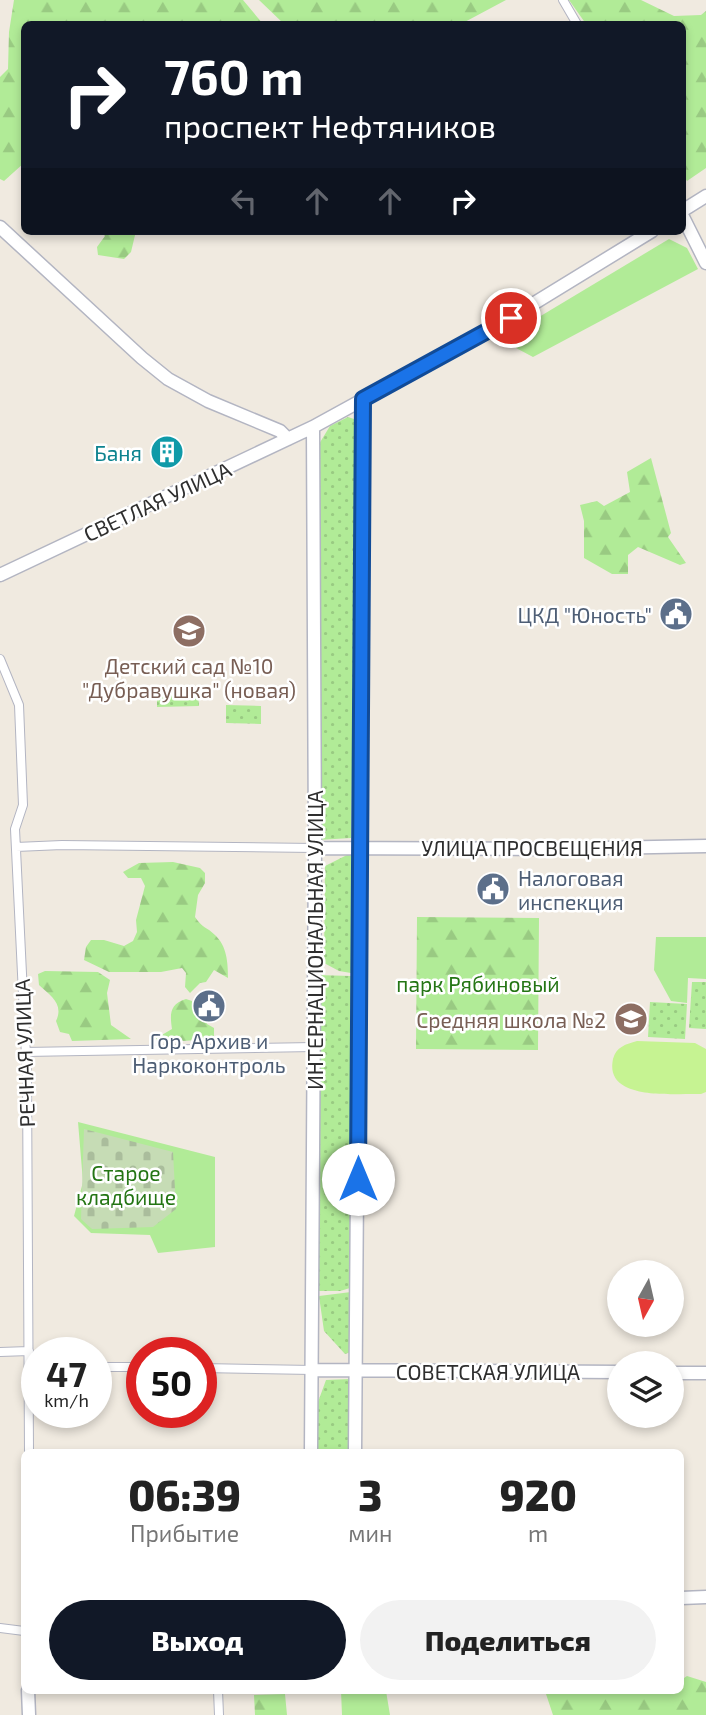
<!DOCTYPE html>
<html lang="ru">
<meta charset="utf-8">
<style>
:root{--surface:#fff;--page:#f2f2f2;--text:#222;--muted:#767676;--accent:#111827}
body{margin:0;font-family:"Exo 2",sans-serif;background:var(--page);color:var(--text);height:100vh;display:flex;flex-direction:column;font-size:26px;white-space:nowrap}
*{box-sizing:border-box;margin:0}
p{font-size:23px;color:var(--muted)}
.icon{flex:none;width:38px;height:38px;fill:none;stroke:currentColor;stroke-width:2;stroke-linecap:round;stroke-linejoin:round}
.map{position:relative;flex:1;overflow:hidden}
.sheet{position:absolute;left:21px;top:1449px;width:663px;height:245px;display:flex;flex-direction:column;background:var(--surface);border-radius:10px;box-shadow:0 4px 10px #0003}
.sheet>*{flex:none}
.hud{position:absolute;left:21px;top:21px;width:665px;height:214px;border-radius:10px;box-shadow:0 4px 10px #0003;background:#111827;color:#fff;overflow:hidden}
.needle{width:46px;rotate:188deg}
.tools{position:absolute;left:607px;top:1260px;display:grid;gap:14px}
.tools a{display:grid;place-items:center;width:77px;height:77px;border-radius:50%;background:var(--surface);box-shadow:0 4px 10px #0003;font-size:35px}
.speed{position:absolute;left:21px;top:1337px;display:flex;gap:14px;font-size:35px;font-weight:700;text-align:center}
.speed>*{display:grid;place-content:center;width:91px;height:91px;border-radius:50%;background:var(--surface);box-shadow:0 4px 10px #0003;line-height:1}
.speed small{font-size:18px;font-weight:400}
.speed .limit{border:10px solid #d22;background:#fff;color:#111}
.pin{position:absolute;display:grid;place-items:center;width:60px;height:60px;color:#fff;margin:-30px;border:4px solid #fff;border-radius:50%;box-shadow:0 2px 7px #0007}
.me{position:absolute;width:77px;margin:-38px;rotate:0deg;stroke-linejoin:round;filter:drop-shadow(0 0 5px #0008)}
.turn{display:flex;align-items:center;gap:24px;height:147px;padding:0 28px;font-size:32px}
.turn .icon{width:91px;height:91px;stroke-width:2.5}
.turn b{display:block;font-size:49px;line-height:60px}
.lanes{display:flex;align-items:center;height:66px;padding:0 28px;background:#0003;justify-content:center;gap:35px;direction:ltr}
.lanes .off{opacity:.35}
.eta{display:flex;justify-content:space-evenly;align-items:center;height:119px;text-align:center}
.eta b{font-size:42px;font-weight:800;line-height:49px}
.cta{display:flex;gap:14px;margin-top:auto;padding:14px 28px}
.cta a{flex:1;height:80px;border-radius:42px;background:var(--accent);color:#fff;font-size:28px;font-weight:800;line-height:80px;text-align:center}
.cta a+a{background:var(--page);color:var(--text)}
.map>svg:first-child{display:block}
</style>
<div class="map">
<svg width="706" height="1715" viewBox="0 0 706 1715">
<defs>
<pattern id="forest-firs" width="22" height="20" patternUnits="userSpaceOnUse" patternTransform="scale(1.75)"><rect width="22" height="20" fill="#b1eb97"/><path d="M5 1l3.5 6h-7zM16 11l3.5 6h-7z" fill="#99ca82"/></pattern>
<pattern id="cemetery-stones" width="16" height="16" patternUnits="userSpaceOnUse" patternTransform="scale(1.75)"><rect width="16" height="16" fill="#c6dcb5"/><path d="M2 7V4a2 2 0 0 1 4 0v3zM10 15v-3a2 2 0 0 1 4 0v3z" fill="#aabd9c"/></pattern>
<pattern id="park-dots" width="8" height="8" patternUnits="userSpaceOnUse" patternTransform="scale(1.75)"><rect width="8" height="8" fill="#b1eb97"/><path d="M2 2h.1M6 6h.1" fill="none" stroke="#99ca82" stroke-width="1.8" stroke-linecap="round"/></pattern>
</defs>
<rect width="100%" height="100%" fill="#f0eae0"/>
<!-- grass -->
<path fill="#b1eb97" d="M 669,239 L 687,248 L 698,269 L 533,357 L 516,348 L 524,326 Z
M 656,937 L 706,937 L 706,979 L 688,978 L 687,1003 L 671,1001 L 654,970 Z
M 78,1122 L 215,1157 L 215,1247 L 158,1253 L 150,1235 L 91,1233 L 74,1216 L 83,1182 Z
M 341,1691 L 386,1691 L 390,1715 L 342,1715 Z"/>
<!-- forest -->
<path fill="url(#forest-firs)" d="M 14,0 L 243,0 L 263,24 L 24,24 L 24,163 L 4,181 L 0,179 L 0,77 L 8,69 L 9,32 Z
M 259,0 L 506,0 L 461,24 L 284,24 Z
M 569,0 L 641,0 L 674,16 L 701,15 L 706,11 L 706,168 L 687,181 L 683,175 L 682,24 L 586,24 Z
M 101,231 L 136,231 L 131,252 L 124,259 L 98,255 L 97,247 L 105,236 Z
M 651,458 L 671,533 L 668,537 L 686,563 L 680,565 L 638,547 L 628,555 L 628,574 L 612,574 L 584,558 L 584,521 L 580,505 L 597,501 L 604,506 L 630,492 L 627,472 Z
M 173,862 L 200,868 L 205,873 L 205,883 L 198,895 L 195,917 C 202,928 207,927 215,935 C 227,946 228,963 228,978 L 214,970 L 206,982 L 200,983 L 190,993 L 185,987 L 186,973 L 182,968 L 161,972 L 109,972 L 84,960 L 86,947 L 91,940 L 104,940 L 124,946 L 133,941 L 137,932 L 136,920 L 145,886 L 141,878 L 128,878 L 123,872 L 139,863 Z
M 417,917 L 539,918 L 538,1050 L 416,1049 Z
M 45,971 L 98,972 L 110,980 L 107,993 L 111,1025 L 131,1039 L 72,1041 L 69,1034 L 60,1032 L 56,1021 C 64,1004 51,996 39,985 L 38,974 Z
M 186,999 L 192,1001 L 192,1007 L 203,1014 L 207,1024 L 214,1028 L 214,1039 L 182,1041 L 155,1039 L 172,1029 C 170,1015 169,1004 186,999 Z
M 687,1676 L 706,1682 L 706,1715 L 553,1715 L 546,1694 L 539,1691 L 681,1690 L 681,1680 Z
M 285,1694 L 287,1715 L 255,1715 L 254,1695 Z"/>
<!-- cemetery -->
<path fill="url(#cemetery-stones)" d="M 84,1129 L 173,1152 L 176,1209 L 153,1227 L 92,1229 L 81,1219 Z"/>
<!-- park -->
<path fill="url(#park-dots)" d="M 348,417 L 354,419 L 357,428 L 351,838 L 318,840 L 319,444 L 330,426 Z
M 198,693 L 199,706 L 157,707 L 157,694 Z
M 226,705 L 261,706 L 261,724 L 226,723 Z
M 351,853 L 351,973 L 339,971 L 324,963 L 325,866 Z
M 317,975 L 351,976 L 350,1288 L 340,1291 L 319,1291 Z
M 692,982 L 706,982 L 706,1029 L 689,1028 Z
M 650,1002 L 687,1004 L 685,1039 L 648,1037 Z
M 351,1292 L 351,1352 L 345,1354 L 324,1331 L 319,1296 Z
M 351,1379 L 350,1452 L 318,1452 L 318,1402 L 326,1380 Z"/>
<!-- pitch -->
<path fill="#c6f392" d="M 637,1041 L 695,1043 L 706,1049 L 706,1092 L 701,1094 C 675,1093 604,1102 613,1059 C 616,1047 626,1044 637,1041 Z"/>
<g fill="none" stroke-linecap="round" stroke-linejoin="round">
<defs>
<path id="street" d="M 563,0 L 577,24
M 0,659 L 19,705 L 23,805 L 15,829 L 27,1077 L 29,1452
M 16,847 L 62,845 L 315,848
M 25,1052 L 314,1047
M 0,1352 L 29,1351
M 96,1367 L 142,1367
M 201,1368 L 313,1370
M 0,1628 L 24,1631
M 218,1690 L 219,1715"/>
<path id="secondary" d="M 682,211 L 706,196
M 682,215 L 706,263
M 0,227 L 142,358 L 168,379 L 208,401 L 280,431 L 288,439
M 0,575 L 313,427 L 497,326 L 652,231
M 315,848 L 551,849 L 706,846
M 313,1370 L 620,1372
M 672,1373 L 706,1373
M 311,1452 L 315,848 L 313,427
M 355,1452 L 363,399
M 681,1598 L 706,1597
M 28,1690 L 29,1715"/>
</defs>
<!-- street casing -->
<use href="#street" stroke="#b3b5c2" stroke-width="10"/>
<!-- secondary casing -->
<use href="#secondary" stroke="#b3b5c2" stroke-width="15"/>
<!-- street -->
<use href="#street" stroke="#fff" stroke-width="8"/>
<!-- secondary -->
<use href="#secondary" stroke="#fff" stroke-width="12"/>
</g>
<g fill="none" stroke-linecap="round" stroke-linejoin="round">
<defs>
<path id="route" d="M 358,1179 L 363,399 L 511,318"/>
</defs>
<!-- route casing -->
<use href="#route" stroke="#114b97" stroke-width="18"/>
<!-- route -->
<use href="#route" stroke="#1a73e8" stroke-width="12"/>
</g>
<!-- icons -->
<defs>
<symbol id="building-disc" viewBox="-11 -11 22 22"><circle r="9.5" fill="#0f9aa8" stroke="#fff"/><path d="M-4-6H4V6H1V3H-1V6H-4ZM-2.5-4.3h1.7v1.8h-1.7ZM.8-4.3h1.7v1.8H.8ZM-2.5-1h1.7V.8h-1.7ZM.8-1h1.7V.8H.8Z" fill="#fff"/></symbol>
<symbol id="civic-disc" viewBox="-11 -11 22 22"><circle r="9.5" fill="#5c6f8a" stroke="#fff"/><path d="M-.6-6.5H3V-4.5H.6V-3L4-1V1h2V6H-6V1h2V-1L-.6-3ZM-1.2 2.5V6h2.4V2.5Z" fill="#fff"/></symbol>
<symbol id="school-disc" viewBox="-11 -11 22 22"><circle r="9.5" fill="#8d6e63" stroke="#fff"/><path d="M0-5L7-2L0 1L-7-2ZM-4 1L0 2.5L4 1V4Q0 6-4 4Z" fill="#fff"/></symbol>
</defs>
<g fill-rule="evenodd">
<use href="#building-disc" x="148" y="433" width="38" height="38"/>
<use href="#civic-disc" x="657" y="595" width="38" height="38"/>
<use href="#school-disc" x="170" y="612" width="38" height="38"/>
<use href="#civic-disc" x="474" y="870" width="38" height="38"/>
<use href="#civic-disc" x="190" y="987" width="38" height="38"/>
<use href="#school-disc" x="612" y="1000" width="38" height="38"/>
</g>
<g text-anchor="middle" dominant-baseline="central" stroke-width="5" stroke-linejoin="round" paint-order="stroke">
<!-- culture labels -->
<g font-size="21" fill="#0d838f" stroke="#fff" text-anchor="end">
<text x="142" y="452">Баня</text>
</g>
<!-- street labels -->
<g font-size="21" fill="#2e2e2e" stroke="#fff">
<text transform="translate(157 501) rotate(-25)">СВЕТЛАЯ УЛИЦА</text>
<text x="532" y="847">УЛИЦА ПРОСВЕЩЕНИЯ</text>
<text transform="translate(314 940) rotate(-90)">ИНТЕРНАЦИОНАЛЬНАЯ УЛИЦА</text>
<text transform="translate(24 1053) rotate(-92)">РЕЧНАЯ УЛИЦА</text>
<text x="488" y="1371">СОВЕТСКАЯ УЛИЦА</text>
</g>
<!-- service labels -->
<g font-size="21" fill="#4e5e75" stroke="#fff" text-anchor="end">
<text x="652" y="614">ЦКД "Юность"</text>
<text x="518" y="877" text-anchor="start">Налоговая<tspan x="518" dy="24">инспекция</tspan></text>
<text x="209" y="1040" text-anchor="middle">Гор. Архив и<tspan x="209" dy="24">Наркоконтроль</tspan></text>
</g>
<!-- education labels -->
<g font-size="21" fill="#785e54" stroke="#fff">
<text x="189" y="665">Детский сад №10<tspan x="189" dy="24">"Дубравушка" (новая)</tspan></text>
<text x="606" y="1019" text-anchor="end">Средняя школа №2</text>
</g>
<!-- park labels -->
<g font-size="21" fill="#247514" stroke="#fff">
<text x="478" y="983">парк Рябиновый</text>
<text x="126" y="1172">Старое<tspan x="126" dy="24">кладбище</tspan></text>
</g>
</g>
</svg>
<div class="tools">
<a><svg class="needle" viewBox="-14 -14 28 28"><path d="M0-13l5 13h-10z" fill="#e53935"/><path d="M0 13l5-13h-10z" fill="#767676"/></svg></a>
<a><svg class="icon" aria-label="layers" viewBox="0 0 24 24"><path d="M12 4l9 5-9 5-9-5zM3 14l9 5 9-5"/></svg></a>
</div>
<div class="speed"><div>47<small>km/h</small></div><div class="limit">50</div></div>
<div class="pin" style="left:511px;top:318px;background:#d93025"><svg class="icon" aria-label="arrive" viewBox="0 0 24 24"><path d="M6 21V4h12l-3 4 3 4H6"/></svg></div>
<svg class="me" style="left:358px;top:1179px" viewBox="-20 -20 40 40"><circle r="19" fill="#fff"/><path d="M0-13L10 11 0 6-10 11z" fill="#1a73e8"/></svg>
<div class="hud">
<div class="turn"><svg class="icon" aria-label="right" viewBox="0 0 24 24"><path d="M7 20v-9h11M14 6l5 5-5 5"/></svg><div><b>760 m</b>проспект Нефтяников</div></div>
<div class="lanes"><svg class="icon off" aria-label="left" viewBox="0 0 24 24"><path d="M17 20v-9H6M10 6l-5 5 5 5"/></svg><svg class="icon off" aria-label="ahead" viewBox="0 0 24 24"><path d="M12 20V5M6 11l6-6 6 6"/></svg><svg class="icon off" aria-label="ahead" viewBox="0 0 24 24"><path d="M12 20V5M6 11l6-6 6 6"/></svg><svg class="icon" aria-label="right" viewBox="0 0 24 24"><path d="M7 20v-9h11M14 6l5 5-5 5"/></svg></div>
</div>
<section class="sheet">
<div class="eta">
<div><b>06:39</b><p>Прибытие</p></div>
<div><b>3</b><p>мин</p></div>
<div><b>920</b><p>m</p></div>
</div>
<div class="cta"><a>Выход</a><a>Поделиться</a></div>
</section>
</div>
